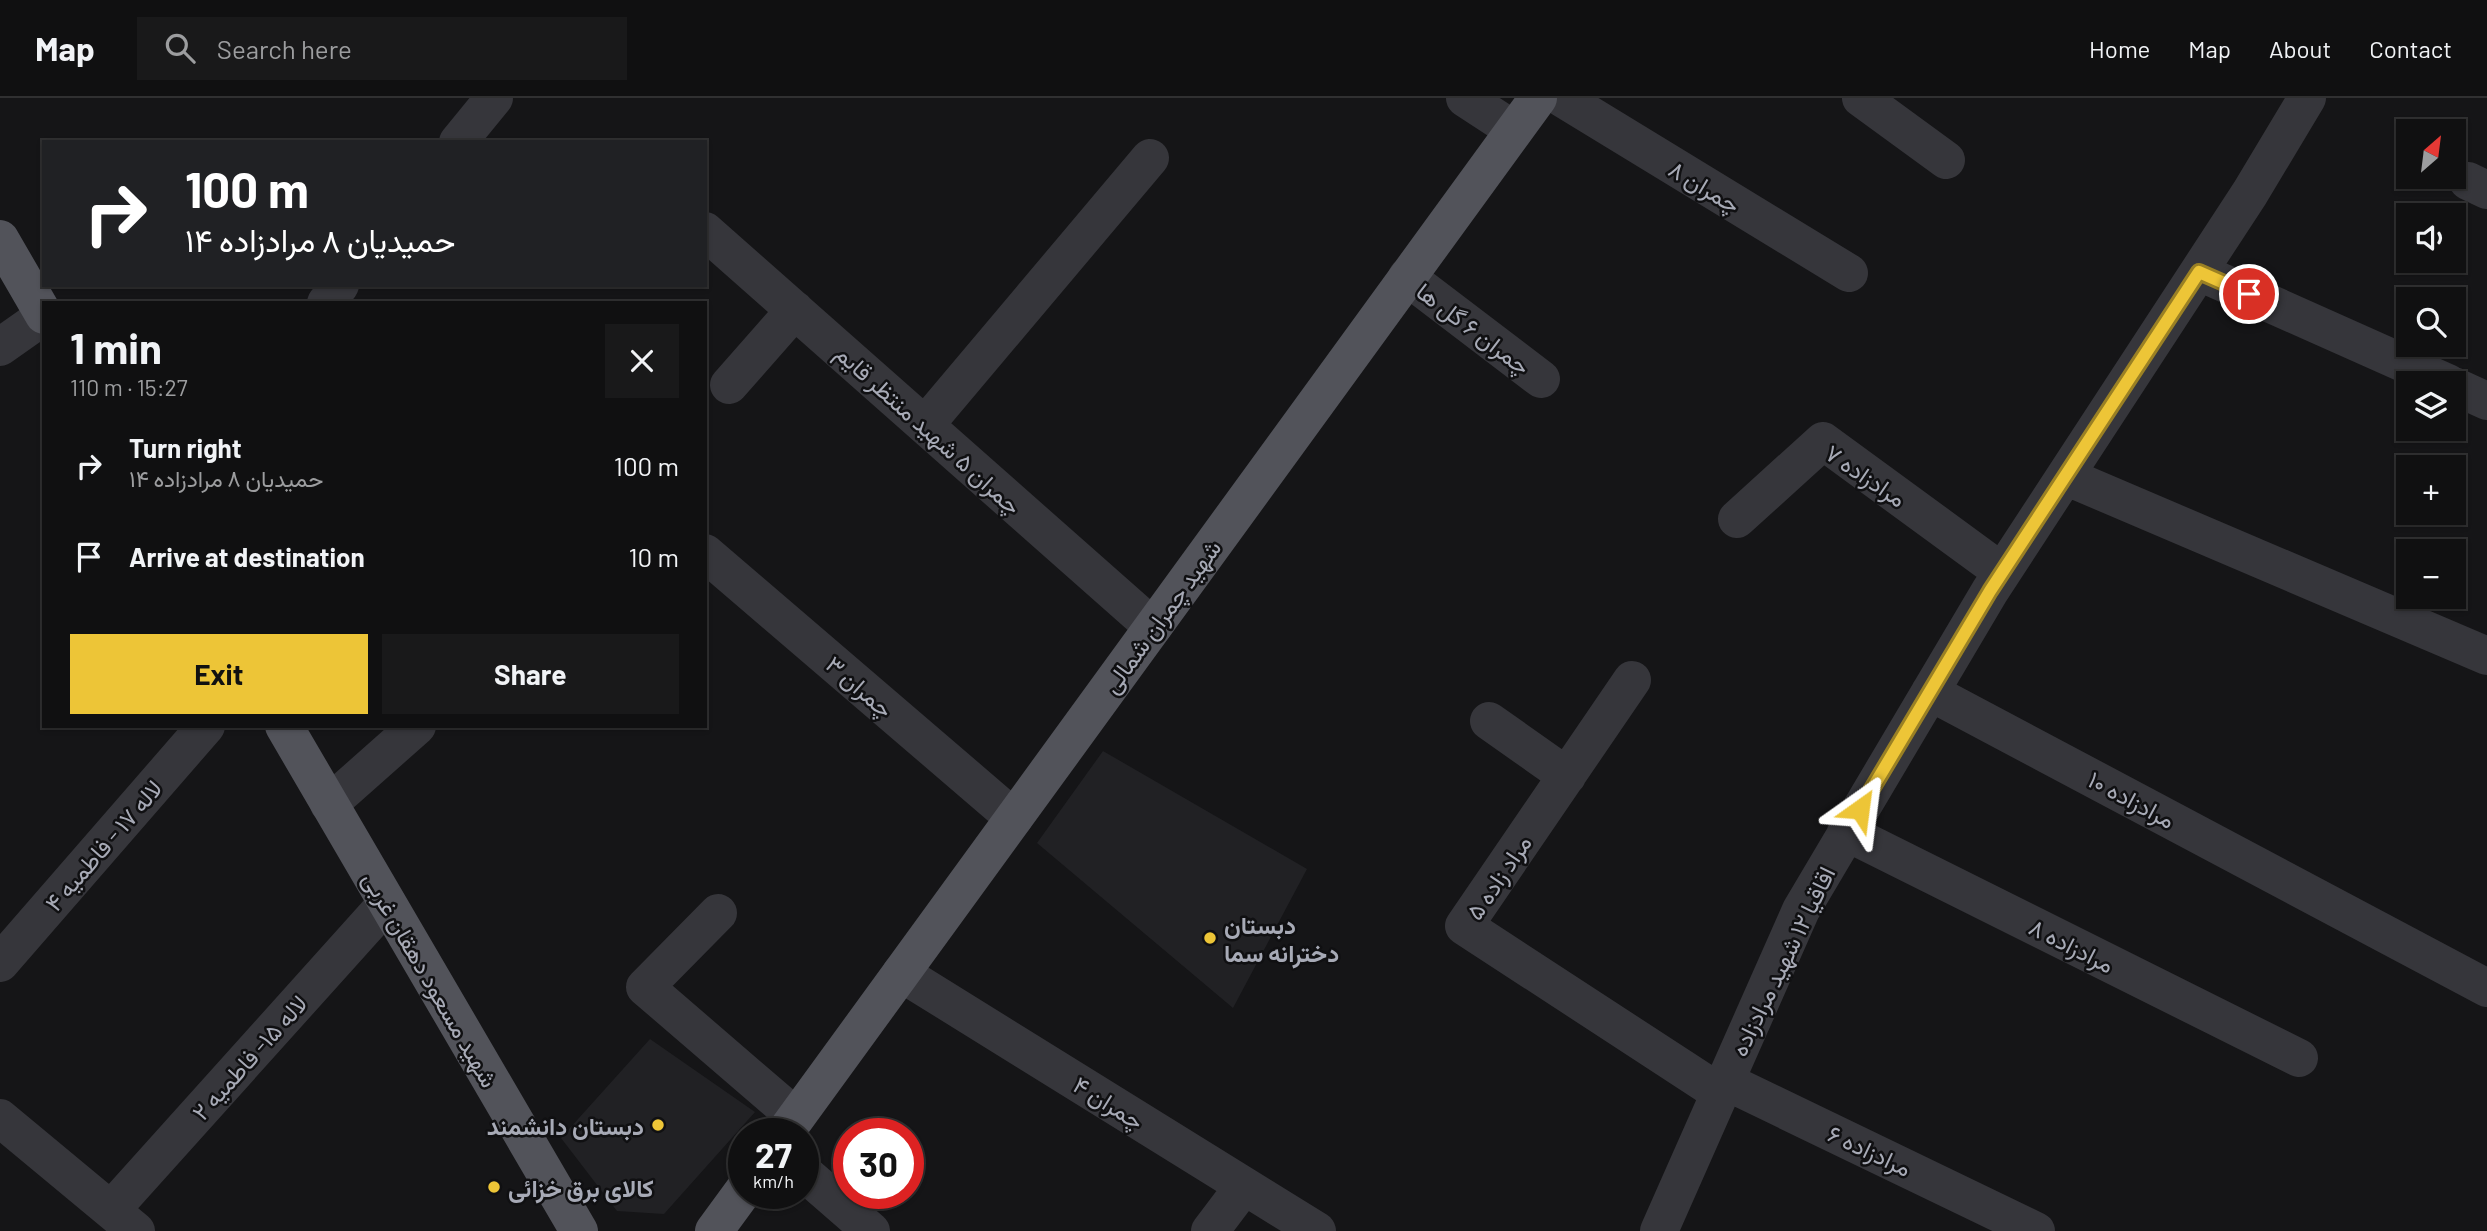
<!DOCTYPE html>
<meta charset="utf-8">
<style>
:root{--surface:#101011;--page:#19191a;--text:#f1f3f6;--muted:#9c9d9f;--line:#303031;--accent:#edc537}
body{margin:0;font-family:Barlow,Vazirmatn,sans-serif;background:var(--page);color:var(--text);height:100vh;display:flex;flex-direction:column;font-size:26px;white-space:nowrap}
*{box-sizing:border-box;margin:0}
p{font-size:23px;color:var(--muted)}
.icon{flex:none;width:38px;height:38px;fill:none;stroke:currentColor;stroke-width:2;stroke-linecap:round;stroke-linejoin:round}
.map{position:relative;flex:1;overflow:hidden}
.details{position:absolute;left:42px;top:203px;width:665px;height:427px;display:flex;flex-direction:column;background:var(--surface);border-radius:0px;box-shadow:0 2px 5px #0004,0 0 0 2px var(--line)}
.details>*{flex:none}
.top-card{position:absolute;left:42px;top:42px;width:665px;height:147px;border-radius:0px;box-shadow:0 2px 5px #0004,0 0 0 2px var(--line);background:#202124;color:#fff;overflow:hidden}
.needle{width:46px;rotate:28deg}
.controls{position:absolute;left:2396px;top:21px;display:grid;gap:14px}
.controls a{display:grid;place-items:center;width:70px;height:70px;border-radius:0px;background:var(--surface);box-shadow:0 2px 5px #0004,0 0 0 2px var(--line);font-size:35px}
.speed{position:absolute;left:728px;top:1020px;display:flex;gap:14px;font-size:35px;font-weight:700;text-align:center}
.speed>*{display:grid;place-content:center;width:91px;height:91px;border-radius:50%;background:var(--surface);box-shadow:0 2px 5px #0004,0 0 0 2px var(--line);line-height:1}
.speed small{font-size:18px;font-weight:400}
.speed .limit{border:10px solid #d22;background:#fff;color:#111}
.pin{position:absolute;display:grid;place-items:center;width:60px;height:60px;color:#fff;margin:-30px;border:4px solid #fff;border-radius:50%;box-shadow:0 2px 7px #0007}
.me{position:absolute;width:77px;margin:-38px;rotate:31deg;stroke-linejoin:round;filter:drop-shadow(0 0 5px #0008)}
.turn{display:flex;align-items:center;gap:24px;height:147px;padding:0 28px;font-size:32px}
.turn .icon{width:91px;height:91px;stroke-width:2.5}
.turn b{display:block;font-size:49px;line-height:60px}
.round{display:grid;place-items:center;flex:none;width:74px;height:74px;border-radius:0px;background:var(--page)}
.headline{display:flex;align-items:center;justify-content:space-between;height:119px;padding:0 28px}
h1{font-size:42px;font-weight:700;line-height:52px}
.action{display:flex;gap:14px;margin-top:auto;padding:14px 28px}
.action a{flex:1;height:80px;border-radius:0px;background:var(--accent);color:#111;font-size:28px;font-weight:700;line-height:80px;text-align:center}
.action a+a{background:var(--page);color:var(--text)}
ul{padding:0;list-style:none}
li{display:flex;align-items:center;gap:21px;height:91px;padding:0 28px}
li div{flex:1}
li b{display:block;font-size:26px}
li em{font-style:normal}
header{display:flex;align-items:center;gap:42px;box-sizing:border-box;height:98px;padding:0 35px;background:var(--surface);border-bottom:2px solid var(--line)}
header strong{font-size:33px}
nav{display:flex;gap:38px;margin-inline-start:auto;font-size:24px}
.search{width:490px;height:63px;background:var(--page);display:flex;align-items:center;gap:18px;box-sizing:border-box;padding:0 24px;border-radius:0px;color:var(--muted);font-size:26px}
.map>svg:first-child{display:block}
</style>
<header>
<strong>Map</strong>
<div class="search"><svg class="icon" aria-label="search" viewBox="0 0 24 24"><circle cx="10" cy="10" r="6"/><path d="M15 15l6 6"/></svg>Search here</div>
<nav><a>Home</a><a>Map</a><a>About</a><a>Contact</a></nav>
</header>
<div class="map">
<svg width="2487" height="1133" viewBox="0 0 2487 1133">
<rect width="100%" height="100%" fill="#151517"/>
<!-- built -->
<path fill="#212124" d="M 1103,653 L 1307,771 L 1233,910 L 1037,745 Z
M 650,941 L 755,1014 L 664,1116 L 617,1113 L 561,1040 Z"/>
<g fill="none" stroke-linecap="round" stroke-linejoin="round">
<!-- minor -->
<path stroke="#36363b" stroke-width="38" d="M 1465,0 L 1514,32
M 1562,0 L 1849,175
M 1861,0 L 1946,62
M 458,44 L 494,0
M 2468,83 L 2487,92
M 705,133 L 1153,529
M 2199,174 L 2448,285
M 1407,179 L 1541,281
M 326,205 L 340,187
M 0,249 L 44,218
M 729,287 L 795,212
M 2454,288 L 2487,303
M 925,327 L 1150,60
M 2065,378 L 2487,558
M 1737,421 L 1823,343 L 2002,474
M 705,455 L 1014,720
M 1632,582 L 1464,828 L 1720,995
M 1930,594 L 2487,890
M 1489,623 L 1567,678
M 329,706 L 417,628
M 1846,734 L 2299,960
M 718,815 L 645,889 L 796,1019
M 0,865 L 206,628
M 901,875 L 1317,1133
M 1725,983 L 2036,1133
M 0,1020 L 136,1133
M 803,1074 L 871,1133
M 111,1112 L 387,805
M 1210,1133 L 1244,1088
M 1659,1133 L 1801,812 L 1990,493 L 2250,95 L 2307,0"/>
<!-- major -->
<path stroke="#52535a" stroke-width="38" d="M 0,141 L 44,217
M 284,628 L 579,1133
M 784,1036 L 1538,0
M 714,1133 L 744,1092"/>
</g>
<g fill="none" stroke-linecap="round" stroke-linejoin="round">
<defs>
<path id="route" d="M 1860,711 L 1990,493 L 2199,174 L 2249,196"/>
</defs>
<!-- route casing -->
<use href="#route" stroke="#9a8024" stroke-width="18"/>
<!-- route -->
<use href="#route" stroke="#edc537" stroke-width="12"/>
</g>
<!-- markers -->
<g fill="#edc537" stroke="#101012" stroke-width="2.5">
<circle cx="1210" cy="840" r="7"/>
<circle cx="658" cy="1027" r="7"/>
<circle cx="494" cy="1089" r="7"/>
</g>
<g text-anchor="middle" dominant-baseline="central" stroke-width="5" stroke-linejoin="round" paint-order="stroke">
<!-- street labels -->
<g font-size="24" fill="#a7aab6" stroke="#101012">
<text transform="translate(1705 88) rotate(31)">چمران ۸</text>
<text transform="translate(1474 230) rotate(37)">چمران ۶ گل ها</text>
<text transform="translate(929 331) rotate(42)">چمران ۵ شهید منتظر قایم</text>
<text transform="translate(1866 377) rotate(34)">مرادزاده ۷</text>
<text transform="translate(1161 518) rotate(-54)">شهید چمران شمالی</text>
<text transform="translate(860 588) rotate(41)">چمران ۳</text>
<text transform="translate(2132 701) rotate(28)">مرادزاده ۱۰</text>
<text transform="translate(103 747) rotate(-49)">لاله ۱۷ - فاطمیه ۴</text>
<text transform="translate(1498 779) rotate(-56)">مراد زاده ۵</text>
<text transform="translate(2072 847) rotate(27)">مرادزاده ۸</text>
<text transform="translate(1782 863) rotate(-64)">اقاقیا ۱۲ شهید مرادزاده</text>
<text transform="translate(431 881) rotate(60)">شهید مسعود دهقان غربی</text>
<text transform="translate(249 959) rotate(-48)">لاله ۱۵- فاطمیه ۲</text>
<text transform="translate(1109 1004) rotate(32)">چمران ۴</text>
<text transform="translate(1870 1052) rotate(25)">مرادزاده ۶</text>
</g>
<!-- poi labels -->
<g font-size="24" font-weight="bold" fill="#a7aab6" stroke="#101012" text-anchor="start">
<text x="1224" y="826">دبستان<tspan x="1224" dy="28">دخترانه سما</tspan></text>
<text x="644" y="1027" text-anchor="end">دبستان دانشمند</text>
<text x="508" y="1089">کالای برق خزائی</text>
</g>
</g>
</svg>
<div class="controls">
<a><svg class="needle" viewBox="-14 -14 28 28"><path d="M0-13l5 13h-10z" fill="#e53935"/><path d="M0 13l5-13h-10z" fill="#9c9d9f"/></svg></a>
<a><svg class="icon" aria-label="sound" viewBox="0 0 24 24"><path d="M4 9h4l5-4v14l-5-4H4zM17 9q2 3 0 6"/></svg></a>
<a><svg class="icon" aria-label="search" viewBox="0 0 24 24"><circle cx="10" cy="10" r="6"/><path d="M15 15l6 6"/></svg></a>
<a><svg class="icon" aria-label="layers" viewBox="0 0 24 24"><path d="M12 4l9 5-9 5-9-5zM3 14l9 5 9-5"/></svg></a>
<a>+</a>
<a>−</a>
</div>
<div class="speed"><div>27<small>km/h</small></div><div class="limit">30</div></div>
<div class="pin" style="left:2249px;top:196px;background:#d93025"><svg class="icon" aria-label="arrive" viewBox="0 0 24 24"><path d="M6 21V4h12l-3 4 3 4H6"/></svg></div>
<svg class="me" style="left:1860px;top:711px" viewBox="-20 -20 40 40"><path d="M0-17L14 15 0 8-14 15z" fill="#edc537" stroke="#fff" stroke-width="4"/></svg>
<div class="top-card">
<div class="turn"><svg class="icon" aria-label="right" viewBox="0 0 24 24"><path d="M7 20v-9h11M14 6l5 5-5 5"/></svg><div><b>100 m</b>حمیدیان ۸ مرادزاده ۱۴</div></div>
</div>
<section class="details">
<div class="headline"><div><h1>1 min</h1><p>110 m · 15:27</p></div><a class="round"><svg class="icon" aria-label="close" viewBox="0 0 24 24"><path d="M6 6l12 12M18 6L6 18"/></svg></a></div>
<ul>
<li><svg class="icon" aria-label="right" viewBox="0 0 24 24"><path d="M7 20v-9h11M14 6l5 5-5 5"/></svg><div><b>Turn right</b><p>حمیدیان ۸ مرادزاده ۱۴</p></div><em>100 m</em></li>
<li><svg class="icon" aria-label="arrive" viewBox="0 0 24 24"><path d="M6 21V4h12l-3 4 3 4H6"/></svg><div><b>Arrive at destination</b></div><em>10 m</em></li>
</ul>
<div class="action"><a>Exit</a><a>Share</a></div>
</section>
</div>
